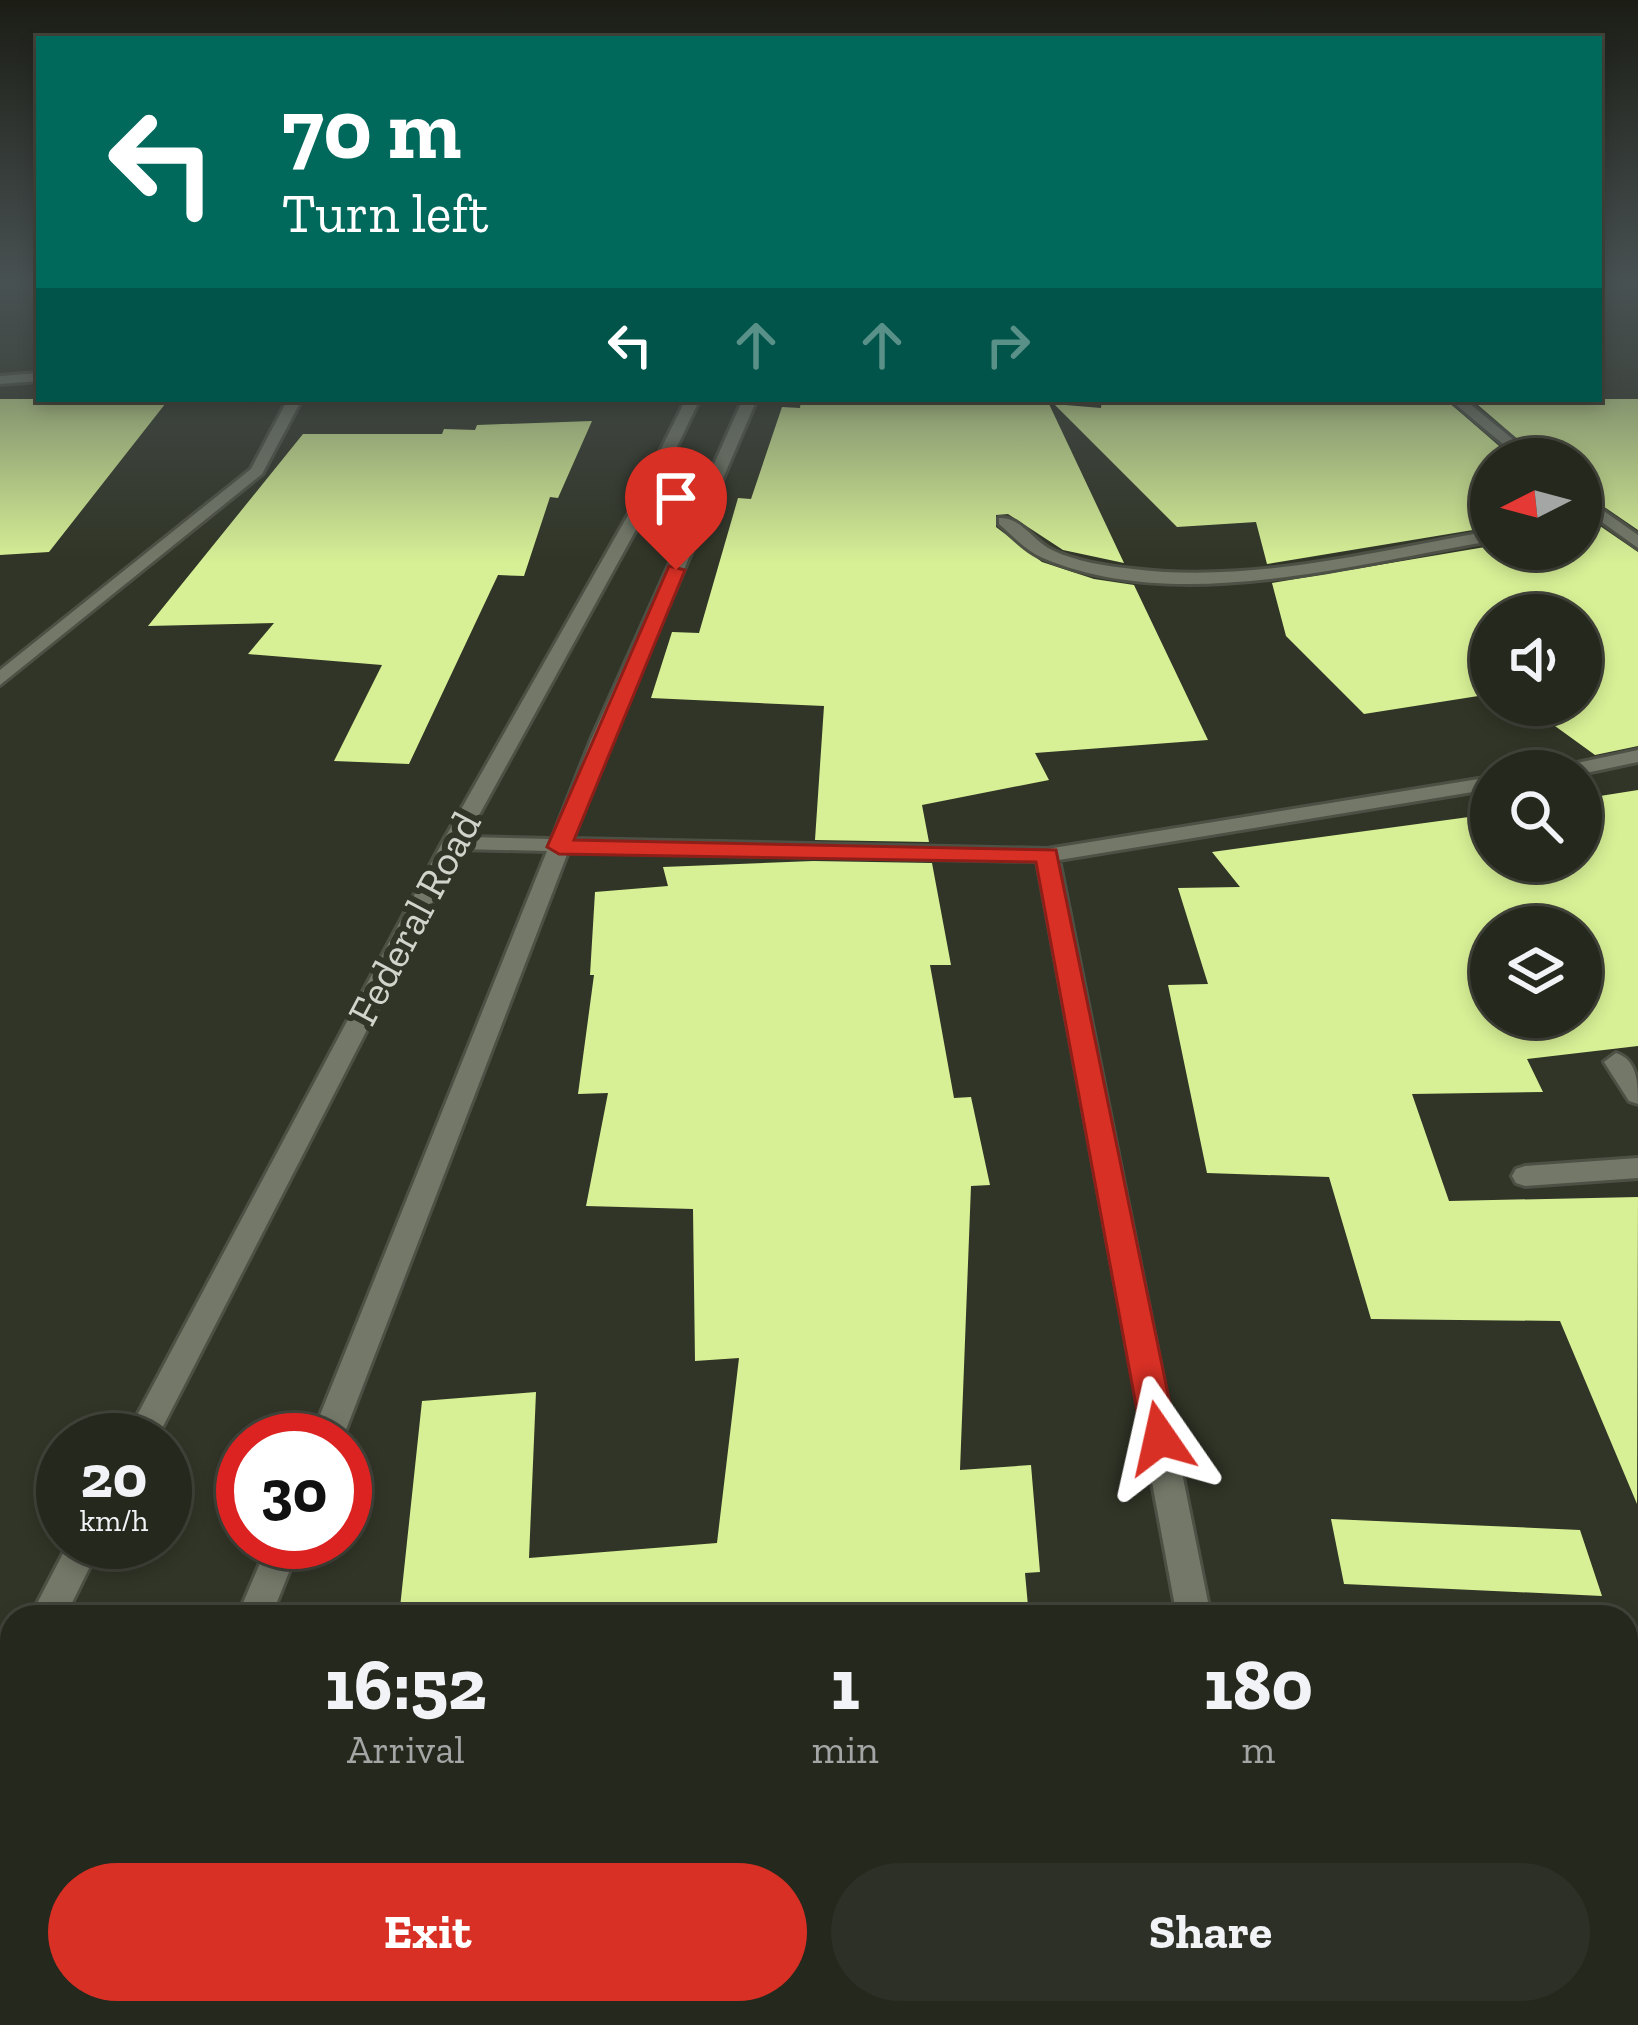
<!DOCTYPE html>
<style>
:root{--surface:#25281d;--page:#2d3026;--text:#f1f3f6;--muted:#a3a6a4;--line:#42443b;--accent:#d93025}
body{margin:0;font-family:"Zilla Slab",serif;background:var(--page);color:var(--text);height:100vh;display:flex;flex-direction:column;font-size:45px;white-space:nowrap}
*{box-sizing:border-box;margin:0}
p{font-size:39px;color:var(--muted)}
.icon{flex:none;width:66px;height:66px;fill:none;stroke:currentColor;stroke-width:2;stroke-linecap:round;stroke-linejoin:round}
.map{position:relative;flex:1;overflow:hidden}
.panel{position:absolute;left:0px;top:1605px;width:1638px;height:420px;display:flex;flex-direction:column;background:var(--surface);border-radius:36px 36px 0 0;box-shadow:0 6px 18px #0003,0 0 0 3px var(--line)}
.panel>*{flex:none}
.hud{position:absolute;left:36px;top:36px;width:1566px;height:366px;border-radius:0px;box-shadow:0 6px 18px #0003,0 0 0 3px var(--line);background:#00695c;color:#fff;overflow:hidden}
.needle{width:78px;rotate:264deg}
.tools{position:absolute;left:1470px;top:438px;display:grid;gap:24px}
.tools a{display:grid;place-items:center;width:132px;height:132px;border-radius:50%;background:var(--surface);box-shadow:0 6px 18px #0003,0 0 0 3px var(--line);font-size:60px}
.speed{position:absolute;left:36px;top:1413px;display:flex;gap:24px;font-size:60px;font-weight:700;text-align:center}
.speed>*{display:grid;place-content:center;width:156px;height:156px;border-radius:50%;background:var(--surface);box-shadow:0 6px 18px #0003,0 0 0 3px var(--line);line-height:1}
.speed small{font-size:30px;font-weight:400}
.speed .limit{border:18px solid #d22;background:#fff;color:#111}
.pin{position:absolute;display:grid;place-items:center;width:102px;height:102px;color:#fff;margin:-123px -51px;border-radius:50% 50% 50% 0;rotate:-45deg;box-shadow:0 0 12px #0007}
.pin .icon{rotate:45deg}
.me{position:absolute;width:132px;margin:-66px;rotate:349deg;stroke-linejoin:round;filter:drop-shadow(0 0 9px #0008)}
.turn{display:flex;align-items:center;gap:42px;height:252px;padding:0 48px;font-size:54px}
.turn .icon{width:156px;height:156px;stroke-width:2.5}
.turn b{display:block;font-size:84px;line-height:102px}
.lanes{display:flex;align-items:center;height:114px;padding:0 48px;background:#0003;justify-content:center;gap:60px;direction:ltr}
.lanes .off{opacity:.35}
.eta{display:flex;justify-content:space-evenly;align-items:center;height:204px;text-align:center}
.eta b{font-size:72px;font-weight:700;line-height:84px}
.primary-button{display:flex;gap:24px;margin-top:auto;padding:24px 48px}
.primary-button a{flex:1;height:138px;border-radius:72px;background:var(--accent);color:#fff;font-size:48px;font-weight:700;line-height:138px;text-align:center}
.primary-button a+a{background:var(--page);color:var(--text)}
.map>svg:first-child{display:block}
</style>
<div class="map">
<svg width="1638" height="2025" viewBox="0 0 1638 2025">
<rect width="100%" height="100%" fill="#313527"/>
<!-- building -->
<path fill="#d7f096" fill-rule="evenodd" d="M 0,399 L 169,399 L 49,552 L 0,555 Z
M 801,399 L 982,399 L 1049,404 L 1124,563 L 1063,550 L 1008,514 L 996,515 L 996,527 L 1042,562 L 1094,579 L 1134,585 L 1208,740 L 1035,753 L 1049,780 L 922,805 L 929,842 L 815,840 L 824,706 L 651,698 L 672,632 L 699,633 L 738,498 L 751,499 L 782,407 L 800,408 Z
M 1102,399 L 1445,399 L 1514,459 L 1491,459 L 1491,527 L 1267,564 L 1256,522 L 1177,527 L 1054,404 L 1101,408 Z
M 1471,399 L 1638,399 L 1638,530 L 1581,491 L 1581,459 L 1541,459 Z
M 592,421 L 558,498 L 550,497 L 524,576 L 498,575 L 409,764 L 334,761 L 382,665 L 248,654 L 274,623 L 148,626 L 303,434 L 442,434 L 444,429 L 475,430 L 477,425 Z
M 1581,513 L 1638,552 L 1638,746 L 1595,755 L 1526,705 L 1581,705 L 1581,615 L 1491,615 L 1491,694 L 1364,714 L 1286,636 L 1272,583 L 1491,546 L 1581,549 Z
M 1638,790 L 1638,1046 L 1527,1059 L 1543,1092 L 1412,1094 L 1449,1201 L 1638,1197 L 1637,1504 L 1560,1321 L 1371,1319 L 1329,1177 L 1207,1173 L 1168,985 L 1208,984 L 1178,888 L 1240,887 L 1212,852 L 1491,814 L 1491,861 L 1581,861 L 1581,799 ZM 1491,927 L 1581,927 L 1581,1017 L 1491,1017 Z
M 813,861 L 932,863 L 951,965 L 930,965 L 954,1098 L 971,1097 L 990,1185 L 971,1186 L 960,1470 L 1031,1465 L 1040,1572 L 1025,1573 L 1029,1617 L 399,1617 L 422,1401 L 536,1392 L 529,1558 L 717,1543 L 739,1358 L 695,1361 L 693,1209 L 586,1206 L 608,1093 L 578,1094 L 594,975 L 590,975 L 595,892 L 668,886 L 663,867 Z
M 1331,1519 L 1580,1530 L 1602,1596 L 1344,1584 Z"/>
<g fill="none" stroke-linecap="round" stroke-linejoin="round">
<defs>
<path id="street" d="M 39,373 L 39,381 L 0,384 L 0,376 Z
M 288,399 L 302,399 L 262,474 L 0,685 L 0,670 L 251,469 Z
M 686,399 L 700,399 L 644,515 L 467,837 L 552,839 L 591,740 L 743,399 L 757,399 L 611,740 L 573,839 L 1047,849 L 1491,777 L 1491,789 L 1059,860 L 1211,1617 L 1177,1617 L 1037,861 L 568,852 L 342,1440 L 310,1440 L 547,851 L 460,849 L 156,1440 L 124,1440 L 442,843 L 628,515 Z
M 1449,399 L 1464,399 L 1537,459 L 1521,459 Z
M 1581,495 L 1638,535 L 1638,548 L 1581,507 Z
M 999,518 C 1020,516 1034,542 1052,550 C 1077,562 1106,566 1133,569 C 1251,584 1375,551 1491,531 L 1491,541 C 1355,564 1175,615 1043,558 C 1026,551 1013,536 999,524 Z
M 1638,750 L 1638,762 L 1581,774 L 1555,771 L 1558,767 Z
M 1616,1053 C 1638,1060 1638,1084 1638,1104 L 1629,1101 L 1604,1062 Z
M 1638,1158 L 1638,1178 L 1525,1186 L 1516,1183 L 1512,1176 L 1516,1169 L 1525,1166 Z
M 69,1542 L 102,1542 L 65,1617 L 30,1617 Z
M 269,1542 L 301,1542 L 271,1617 L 237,1617 Z
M 12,1667 L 12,1720 L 0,1725 L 0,1672 Z
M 1626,1737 L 1638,1737 L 1638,1773 L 1626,1773 Z
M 74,2013 L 114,2013 L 109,2025 L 69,2025 Z
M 1245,2013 L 1285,2013 L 1287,2025 L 1247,2025 Z"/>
</defs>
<!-- street casing -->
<use href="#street" stroke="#4d5044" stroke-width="6"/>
<!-- street -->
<use href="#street" fill="#737868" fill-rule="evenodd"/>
</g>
<!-- sky -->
<linearGradient id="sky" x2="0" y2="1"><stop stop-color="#1b1d15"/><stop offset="0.5" stop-color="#485152"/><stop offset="1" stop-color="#485152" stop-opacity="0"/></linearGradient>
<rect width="1638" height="563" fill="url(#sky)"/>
<!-- route -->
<path fill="#d93025" stroke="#8d1f18" stroke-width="3" d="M 669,566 L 685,570 L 574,840 L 1056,850 L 1177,1438 L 1172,1448 L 1160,1453 L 1147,1448 L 1142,1438 L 1036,862 L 559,854 L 547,847 Z"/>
<g text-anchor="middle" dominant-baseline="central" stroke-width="12" stroke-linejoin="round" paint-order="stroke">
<!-- street labels -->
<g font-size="42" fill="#d1d4cb" stroke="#313527">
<text transform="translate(414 918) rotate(-62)">Federal Road</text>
</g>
</g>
</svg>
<div class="tools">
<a><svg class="needle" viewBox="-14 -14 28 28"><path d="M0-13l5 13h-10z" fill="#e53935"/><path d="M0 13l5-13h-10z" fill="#a3a6a4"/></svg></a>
<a><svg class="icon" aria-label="sound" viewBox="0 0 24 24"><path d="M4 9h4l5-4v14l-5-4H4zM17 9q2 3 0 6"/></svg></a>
<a><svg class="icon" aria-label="search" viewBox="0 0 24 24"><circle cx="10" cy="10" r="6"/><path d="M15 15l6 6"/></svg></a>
<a><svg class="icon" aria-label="layers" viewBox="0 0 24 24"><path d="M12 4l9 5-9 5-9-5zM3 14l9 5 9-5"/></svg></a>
</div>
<div class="speed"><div>20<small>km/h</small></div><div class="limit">30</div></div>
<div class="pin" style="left:676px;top:570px;background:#d93025"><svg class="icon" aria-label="arrive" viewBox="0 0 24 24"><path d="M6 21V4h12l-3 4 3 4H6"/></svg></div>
<svg class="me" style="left:1160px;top:1438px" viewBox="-20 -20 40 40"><path d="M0-17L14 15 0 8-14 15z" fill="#d93025" stroke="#fff" stroke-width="4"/></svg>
<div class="hud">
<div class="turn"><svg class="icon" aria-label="left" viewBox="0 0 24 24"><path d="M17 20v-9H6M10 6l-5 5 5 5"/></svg><div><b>70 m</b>Turn left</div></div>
<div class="lanes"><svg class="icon" aria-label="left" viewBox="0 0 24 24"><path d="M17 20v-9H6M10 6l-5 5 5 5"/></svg><svg class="icon off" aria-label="ahead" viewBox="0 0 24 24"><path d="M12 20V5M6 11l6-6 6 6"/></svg><svg class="icon off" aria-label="ahead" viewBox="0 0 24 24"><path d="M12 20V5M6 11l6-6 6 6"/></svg><svg class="icon off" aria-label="right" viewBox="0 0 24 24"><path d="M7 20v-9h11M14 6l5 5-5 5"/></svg></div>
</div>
<section class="panel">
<div class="eta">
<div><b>16:52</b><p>Arrival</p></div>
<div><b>1</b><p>min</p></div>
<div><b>180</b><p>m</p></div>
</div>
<div class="primary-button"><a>Exit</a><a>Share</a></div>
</section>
</div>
